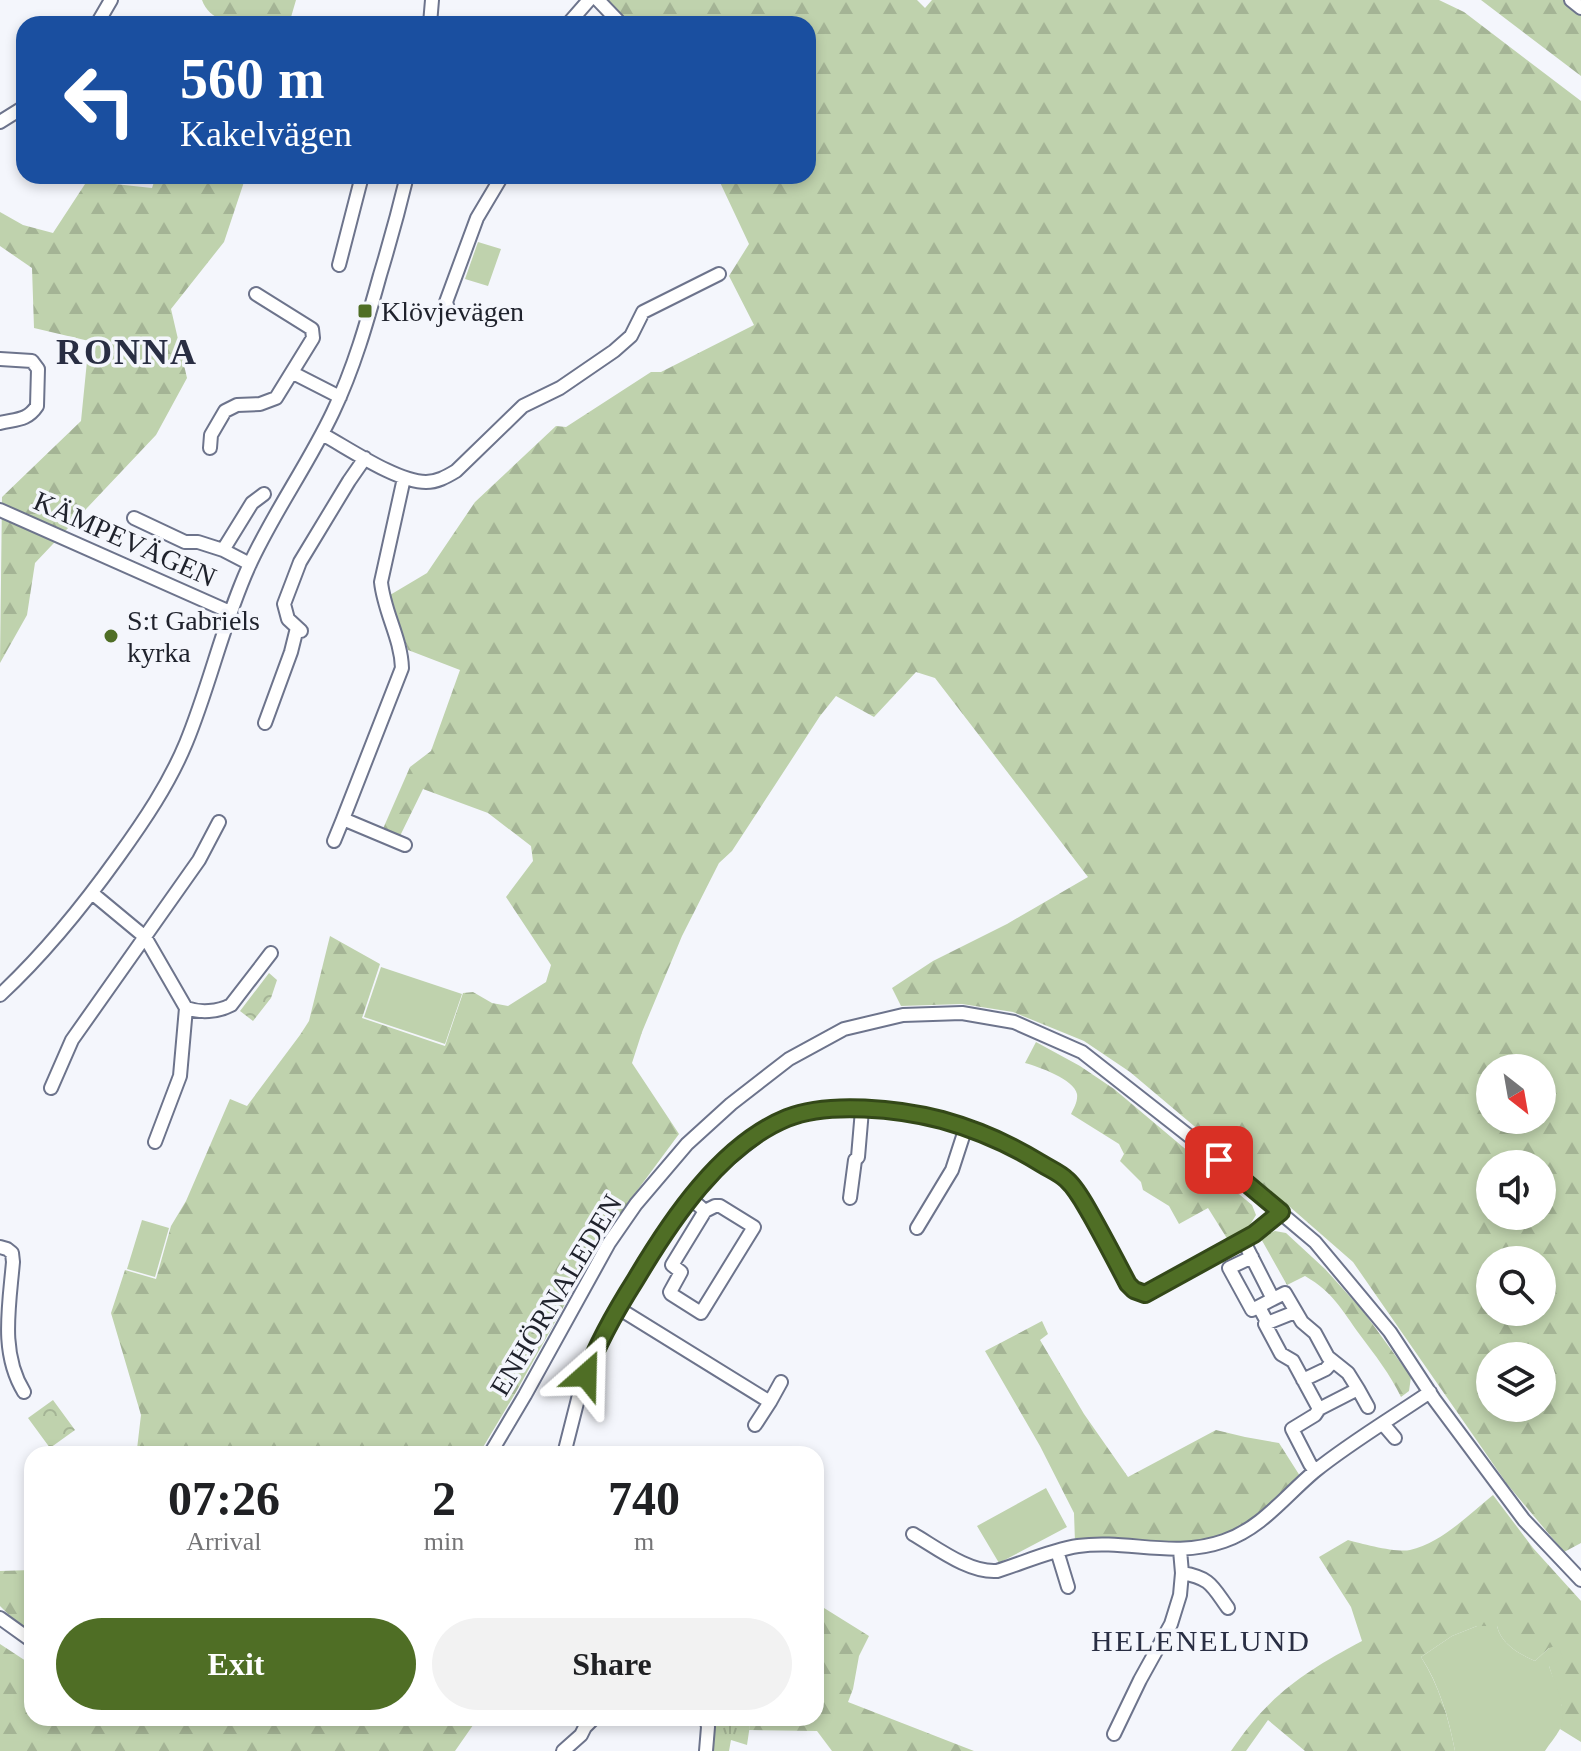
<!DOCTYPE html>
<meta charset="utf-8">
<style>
:root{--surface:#fff;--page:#f2f2f2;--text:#202124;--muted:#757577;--accent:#4f6e25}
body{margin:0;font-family:"Times New Roman",serif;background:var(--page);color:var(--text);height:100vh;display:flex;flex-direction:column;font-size:30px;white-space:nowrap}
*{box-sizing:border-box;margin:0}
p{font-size:26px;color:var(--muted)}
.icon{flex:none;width:44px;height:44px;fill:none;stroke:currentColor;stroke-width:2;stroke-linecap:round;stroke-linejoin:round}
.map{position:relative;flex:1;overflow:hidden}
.side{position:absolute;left:24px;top:1446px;width:800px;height:280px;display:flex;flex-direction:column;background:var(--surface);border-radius:24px;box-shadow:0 4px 12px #0003}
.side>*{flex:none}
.guide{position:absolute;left:16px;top:16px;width:800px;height:168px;border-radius:24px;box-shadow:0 4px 12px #0003;background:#1a4fa0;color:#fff;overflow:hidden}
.needle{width:52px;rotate:149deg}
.buttons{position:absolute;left:1476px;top:1054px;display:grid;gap:16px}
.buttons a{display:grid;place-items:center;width:80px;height:80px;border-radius:50%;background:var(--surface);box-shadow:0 4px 12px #0003;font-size:40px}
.pin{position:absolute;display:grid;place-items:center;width:68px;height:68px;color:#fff;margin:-34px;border-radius:16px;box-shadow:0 4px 12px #0006}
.me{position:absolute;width:88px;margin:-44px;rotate:25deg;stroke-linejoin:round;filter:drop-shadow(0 0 6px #0008)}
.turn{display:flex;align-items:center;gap:28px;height:168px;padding:0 32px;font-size:36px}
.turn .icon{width:104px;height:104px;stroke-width:2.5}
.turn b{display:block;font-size:56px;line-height:68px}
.eta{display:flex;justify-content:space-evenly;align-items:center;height:136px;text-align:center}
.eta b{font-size:48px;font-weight:700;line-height:56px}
.action{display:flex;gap:16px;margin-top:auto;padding:16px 32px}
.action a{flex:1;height:92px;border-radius:48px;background:var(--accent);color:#fff;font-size:32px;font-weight:700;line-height:92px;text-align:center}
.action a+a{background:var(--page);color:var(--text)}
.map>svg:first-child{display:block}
</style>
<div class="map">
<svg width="1581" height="1751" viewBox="0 0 1581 1751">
<defs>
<pattern id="grass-tufts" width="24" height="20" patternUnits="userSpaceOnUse" patternTransform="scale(2)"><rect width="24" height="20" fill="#bfd2ad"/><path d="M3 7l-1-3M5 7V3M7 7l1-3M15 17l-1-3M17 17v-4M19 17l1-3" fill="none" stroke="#a4b495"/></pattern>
<pattern id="forest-firs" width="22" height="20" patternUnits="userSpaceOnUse" patternTransform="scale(2)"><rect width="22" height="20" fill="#bfd2ad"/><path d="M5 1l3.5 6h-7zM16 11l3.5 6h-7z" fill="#a4b495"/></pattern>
<pattern id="park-crowns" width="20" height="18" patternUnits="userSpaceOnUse" patternTransform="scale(2)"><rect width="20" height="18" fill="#bfd2ad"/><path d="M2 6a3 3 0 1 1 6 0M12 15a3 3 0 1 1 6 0" fill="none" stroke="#a4b495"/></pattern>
</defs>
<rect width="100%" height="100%" fill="#f4f6fc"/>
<!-- grass -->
<path fill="url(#grass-tufts)" d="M 706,1718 L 751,1718 L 747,1745 L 731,1740 L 729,1751 L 706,1751 Z"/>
<!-- forest -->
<path fill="url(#forest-firs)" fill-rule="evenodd" d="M 202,0 L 296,0 L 289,24 C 262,24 213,32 202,0 Z
M 607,0 L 917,0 L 925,8 L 932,0 L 1439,0 L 1464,12 L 1581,101 L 1581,1543 L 1564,1552 L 1507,1484 L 1353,1262 L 1290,1207 L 1130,1072 L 1084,1041 L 1013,1012 L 962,1004 L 901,1006 L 892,988 L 933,961 L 1007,924 L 1088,877 L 935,678 L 916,672 L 874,717 L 836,696 L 820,716 L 732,851 L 719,863 L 682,936 L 642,1032 L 632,1063 L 679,1134 L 602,1238 L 516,1392 L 479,1454 L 134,1454 L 137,1449 L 141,1415 L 111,1313 L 125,1270 L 156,1279 L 171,1226 L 186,1201 L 230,1099 L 247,1106 L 300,1035 L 309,1021 L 330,936 L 380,964 L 362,1018 L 445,1046 L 463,993 L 473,992 L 492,1003 L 508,1006 L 546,982 L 551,965 L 506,897 L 533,861 L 531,846 L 488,813 L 423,789 L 399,838 L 382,831 L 410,767 L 431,751 L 460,670 L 408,650 L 390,595 L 427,573 L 475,502 L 556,426 L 566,427 L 651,372 L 661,372 L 754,325 L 729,276 L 749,244 L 717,176 L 808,176 L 808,24 L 630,24 ZM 1490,1068 L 1542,1068 L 1542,1120 L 1490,1120 ZM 1490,1164 L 1542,1164 L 1542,1216 L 1490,1216 ZM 1490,1260 L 1542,1260 L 1542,1312 L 1490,1312 ZM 1490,1356 L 1542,1356 L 1542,1408 L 1490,1408 Z
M 1481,0 L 1581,0 L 1581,76 Z
M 156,176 L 246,176 L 224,242 L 171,309 L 187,378 L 156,435 L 35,563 L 27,615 L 0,663 L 2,497 L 81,421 L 89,341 L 34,328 L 32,268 L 0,246 L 0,212 L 23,225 L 53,233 L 87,181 L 152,188 Z
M 1036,1042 L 1080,1066 L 1114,1089 L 1252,1205 L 1256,1215 L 1248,1228 L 1228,1240 L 1208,1208 L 1179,1224 L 1169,1206 L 1143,1190 L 1141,1182 L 1120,1161 L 1124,1154 L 1119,1144 L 1071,1114 C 1074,1108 1078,1101 1077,1094 C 1074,1079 1039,1067 1025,1063 Z
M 1275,1231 L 1286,1233 L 1325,1269 L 1363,1311 L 1411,1377 L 1409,1391 L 1401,1397 C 1390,1374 1375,1355 1360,1335 C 1341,1309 1334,1293 1305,1276 L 1287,1285 L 1260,1237 Z
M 1042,1321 L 1048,1334 L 1040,1340 L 1084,1414 L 1128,1477 L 1216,1430 L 1245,1437 L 1279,1443 L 1300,1476 C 1287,1489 1275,1504 1260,1515 C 1207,1556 1138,1544 1075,1542 L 1074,1513 L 1040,1446 L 985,1351 Z
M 1493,1495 L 1533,1548 L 1581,1601 L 1581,1742 L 1560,1729 L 1562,1707 L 1549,1666 L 1549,1648 L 1535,1661 C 1519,1654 1501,1644 1497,1626 L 1477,1626 L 1452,1636 L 1421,1657 C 1439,1685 1449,1719 1455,1751 L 1305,1751 L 1268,1720 L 1246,1751 L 1231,1751 C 1269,1695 1304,1672 1362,1641 L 1351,1607 L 1319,1557 L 1348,1540 C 1362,1544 1397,1553 1410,1550 C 1441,1543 1470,1514 1493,1495 Z
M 32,1570 L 32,1632 L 18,1624 L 0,1606 L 0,1571 Z
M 816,1603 L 869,1636 L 859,1656 L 853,1689 L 848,1702 L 974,1751 L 832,1751 L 817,1731 L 749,1730 L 751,1718 L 816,1718 Z
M 0,1644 L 32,1665 L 32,1718 L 478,1718 L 455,1751 L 0,1751 Z"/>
<!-- park -->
<path fill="url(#park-crowns)" d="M 269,973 L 277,980 L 271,998 L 253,1021 L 240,1011 Z
M 53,1400 L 75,1430 L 50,1448 L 28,1418 Z"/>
<!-- garden -->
<path fill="#bfd2ad" d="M 478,242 L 501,249 L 488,286 L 465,279 Z
M 381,967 L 462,994 L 445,1044 L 364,1017 Z
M 142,1220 L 169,1228 L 155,1277 L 127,1269 Z
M 1046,1488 L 1067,1527 L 999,1563 L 977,1526 Z
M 1477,1626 L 1497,1626 C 1501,1644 1519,1654 1535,1661 L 1549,1648 L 1558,1645 L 1563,1659 L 1549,1666 C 1555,1684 1569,1711 1560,1729 C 1556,1737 1549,1744 1545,1751 L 1455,1751 C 1449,1719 1439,1684 1421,1657 L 1452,1636 Z"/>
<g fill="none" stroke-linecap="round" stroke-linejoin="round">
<defs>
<path id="minor" d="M 598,0 L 621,24
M 1571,0 L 1581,8
M 97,24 L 111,0
M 430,24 L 432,0
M 568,24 L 589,0
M 0,122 L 24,107
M 339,265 L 362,176
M 449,312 L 446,302 L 477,218 L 502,176
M 0,359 L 32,361 L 38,369 L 37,406 C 27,421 16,419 0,423
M 293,373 L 340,397
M 322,434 C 348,448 397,482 426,482 C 437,482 446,477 456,471 L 523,406 L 560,388 L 614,351 L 631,336 L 643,312 L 719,274
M 210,448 L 211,435 L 225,411 L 237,405 L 260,404 L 276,398 L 313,338 L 312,329 L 256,294
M 404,478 L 381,582 C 384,612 401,638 402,668 L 343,819 L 405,845
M 0,510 L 230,612
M 134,518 L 185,542 L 198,542 L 223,550 L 250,564
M 223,550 L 252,503 L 264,494
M 301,631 L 288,619 L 284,604 L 300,562 L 349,481 L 365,458
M 265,723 L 291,652 L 297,628
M 334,841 L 343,819
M 92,893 L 145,937 L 186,1008 L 180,1076 L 155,1142
M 0,995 C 44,954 83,906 118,857 C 144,821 169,784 186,743 C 210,685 223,623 249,566 C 273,513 308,465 333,412 C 354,368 367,322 380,275 C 390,242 399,209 407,176
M 186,1008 C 200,1013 218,1012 231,1005 L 271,953
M 51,1088 L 72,1040 L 199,860 L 219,822
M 690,1198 L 705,1211 L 672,1265 L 681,1272 L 670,1292 L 671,1294 L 701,1313 L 754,1227 L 720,1206 L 715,1206 L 705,1211
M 850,1198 L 855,1160 L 858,1157 L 862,1110
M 917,1228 L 952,1170 L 966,1127
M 1243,1240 L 1273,1299 L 1252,1310 L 1229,1268 L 1252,1257
M 0,1247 L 7,1249 L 12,1253 L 13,1262 C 9,1308 0,1353 24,1392
M 1273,1299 L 1285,1293 L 1302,1322 L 1315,1333 L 1328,1357 L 1348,1373 L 1358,1389
M 1259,1307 L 1266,1320 L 1265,1324 L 1281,1354 L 1293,1361 L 1319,1409 L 1315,1415 L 1292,1429 L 1310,1464 L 1315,1471
M 618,1308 L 770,1402 L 755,1425
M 1265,1324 L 1295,1312
M 1303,1380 L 1326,1369 L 1333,1361
M 770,1402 L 781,1382
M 1319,1409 L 1358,1389 L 1368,1407
M 1383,1424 L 1395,1438
M 490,1454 L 525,1395 L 609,1243 L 636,1204 L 687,1144 L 731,1104 L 789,1059 L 844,1029 L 903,1015 L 962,1013 L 1014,1022 L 1082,1052 L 1198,1143 L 1315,1242 L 1390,1332 L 1434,1399 L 1524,1520 L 1581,1580
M 564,1454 L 580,1391 L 591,1359 L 623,1300 L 665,1231 L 690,1198 L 726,1161 L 763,1131 L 788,1118 L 801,1114 L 827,1110 L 875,1110 L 915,1113 L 974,1129 L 1021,1151 L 1066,1179 L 1079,1195 L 1128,1284 L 1134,1290 L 1145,1294 C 1191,1268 1242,1247 1281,1212
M 913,1534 C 937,1548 969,1573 997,1571 C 1023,1563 1051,1550 1078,1546 C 1128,1539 1173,1559 1224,1541 C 1262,1528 1285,1496 1315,1471 C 1351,1442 1392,1418 1430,1392
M 1057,1551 L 1068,1587
M 1182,1573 C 1211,1578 1212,1586 1228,1608
M 0,1618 L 32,1641
M 706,1718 L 708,1727 L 706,1751
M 1114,1734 L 1140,1680 L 1171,1624 L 1180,1595 L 1182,1573 L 1180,1550
M 563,1751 L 581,1735 L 585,1727 L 594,1718"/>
</defs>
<!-- minor casing -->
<use href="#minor" stroke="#6d748c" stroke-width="16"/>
<!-- minor -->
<use href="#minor" stroke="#fff" stroke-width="12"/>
</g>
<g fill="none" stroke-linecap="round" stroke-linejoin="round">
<defs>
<path id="route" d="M 586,1375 C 598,1341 617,1309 636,1279 C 671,1220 721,1145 787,1118 C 829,1101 900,1109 942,1120 C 978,1130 1010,1144 1042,1164 C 1050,1169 1060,1173 1067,1180 C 1077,1189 1084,1203 1091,1215 C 1104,1238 1116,1261 1128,1284 L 1134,1290 L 1145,1294 L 1254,1234 L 1281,1212 L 1219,1160"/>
</defs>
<!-- route casing -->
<use href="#route" stroke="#334818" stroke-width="20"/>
<!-- route -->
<use href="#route" stroke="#4f6e25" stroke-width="14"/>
</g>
<!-- markers -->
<g fill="#4f6e25" stroke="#f4f6fc" stroke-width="3">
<rect x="357" y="303" width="16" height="16" rx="4"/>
<circle cx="111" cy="636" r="8"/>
</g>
<g text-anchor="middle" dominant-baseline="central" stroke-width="7" stroke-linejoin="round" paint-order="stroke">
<!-- poi labels -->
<g font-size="28" fill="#1f222c" stroke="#f4f6fc" text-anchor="start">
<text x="381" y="311">Klövjevägen</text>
<text x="127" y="620">S:t Gabriels<tspan x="127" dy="32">kyrka</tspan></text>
</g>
<!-- street labels -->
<g font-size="28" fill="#1f222c" stroke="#f4f6fc">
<text transform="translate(125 539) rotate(24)">KÄMPEVÄGEN</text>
<text transform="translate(556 1295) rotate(-59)">ENHÖRNALEDEN</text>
</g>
<!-- neighbourhood labels -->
<g font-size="30" letter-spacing="2" fill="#292e43" stroke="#f4f6fc">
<text x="1201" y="1640">HELENELUND</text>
</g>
<!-- district labels -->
<g font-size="36" font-weight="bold" letter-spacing="2" fill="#292e43" stroke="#f4f6fc">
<text x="127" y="352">RONNA</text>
</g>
</g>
</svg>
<div class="buttons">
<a><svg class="needle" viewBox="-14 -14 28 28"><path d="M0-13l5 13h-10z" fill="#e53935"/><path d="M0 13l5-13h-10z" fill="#757577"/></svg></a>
<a><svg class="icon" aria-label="sound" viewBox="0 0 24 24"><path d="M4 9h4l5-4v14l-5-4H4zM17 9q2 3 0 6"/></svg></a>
<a><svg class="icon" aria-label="search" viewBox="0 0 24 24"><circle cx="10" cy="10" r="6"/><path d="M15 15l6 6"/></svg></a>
<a><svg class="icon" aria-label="layers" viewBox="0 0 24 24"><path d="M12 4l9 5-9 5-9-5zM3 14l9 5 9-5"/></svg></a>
</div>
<div class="pin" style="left:1219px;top:1160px;background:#d93025"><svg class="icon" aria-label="arrive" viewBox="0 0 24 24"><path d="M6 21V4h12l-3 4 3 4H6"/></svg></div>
<svg class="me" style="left:586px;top:1375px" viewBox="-20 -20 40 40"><path d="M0-17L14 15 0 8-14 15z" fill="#4f6e25" stroke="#fff" stroke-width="4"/></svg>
<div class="guide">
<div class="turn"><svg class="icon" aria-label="left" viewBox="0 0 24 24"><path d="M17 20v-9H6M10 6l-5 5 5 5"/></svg><div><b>560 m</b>Kakelvägen</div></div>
</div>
<section class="side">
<div class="eta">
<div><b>07:26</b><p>Arrival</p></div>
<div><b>2</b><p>min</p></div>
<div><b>740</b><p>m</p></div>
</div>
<div class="action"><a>Exit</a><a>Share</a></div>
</section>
</div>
